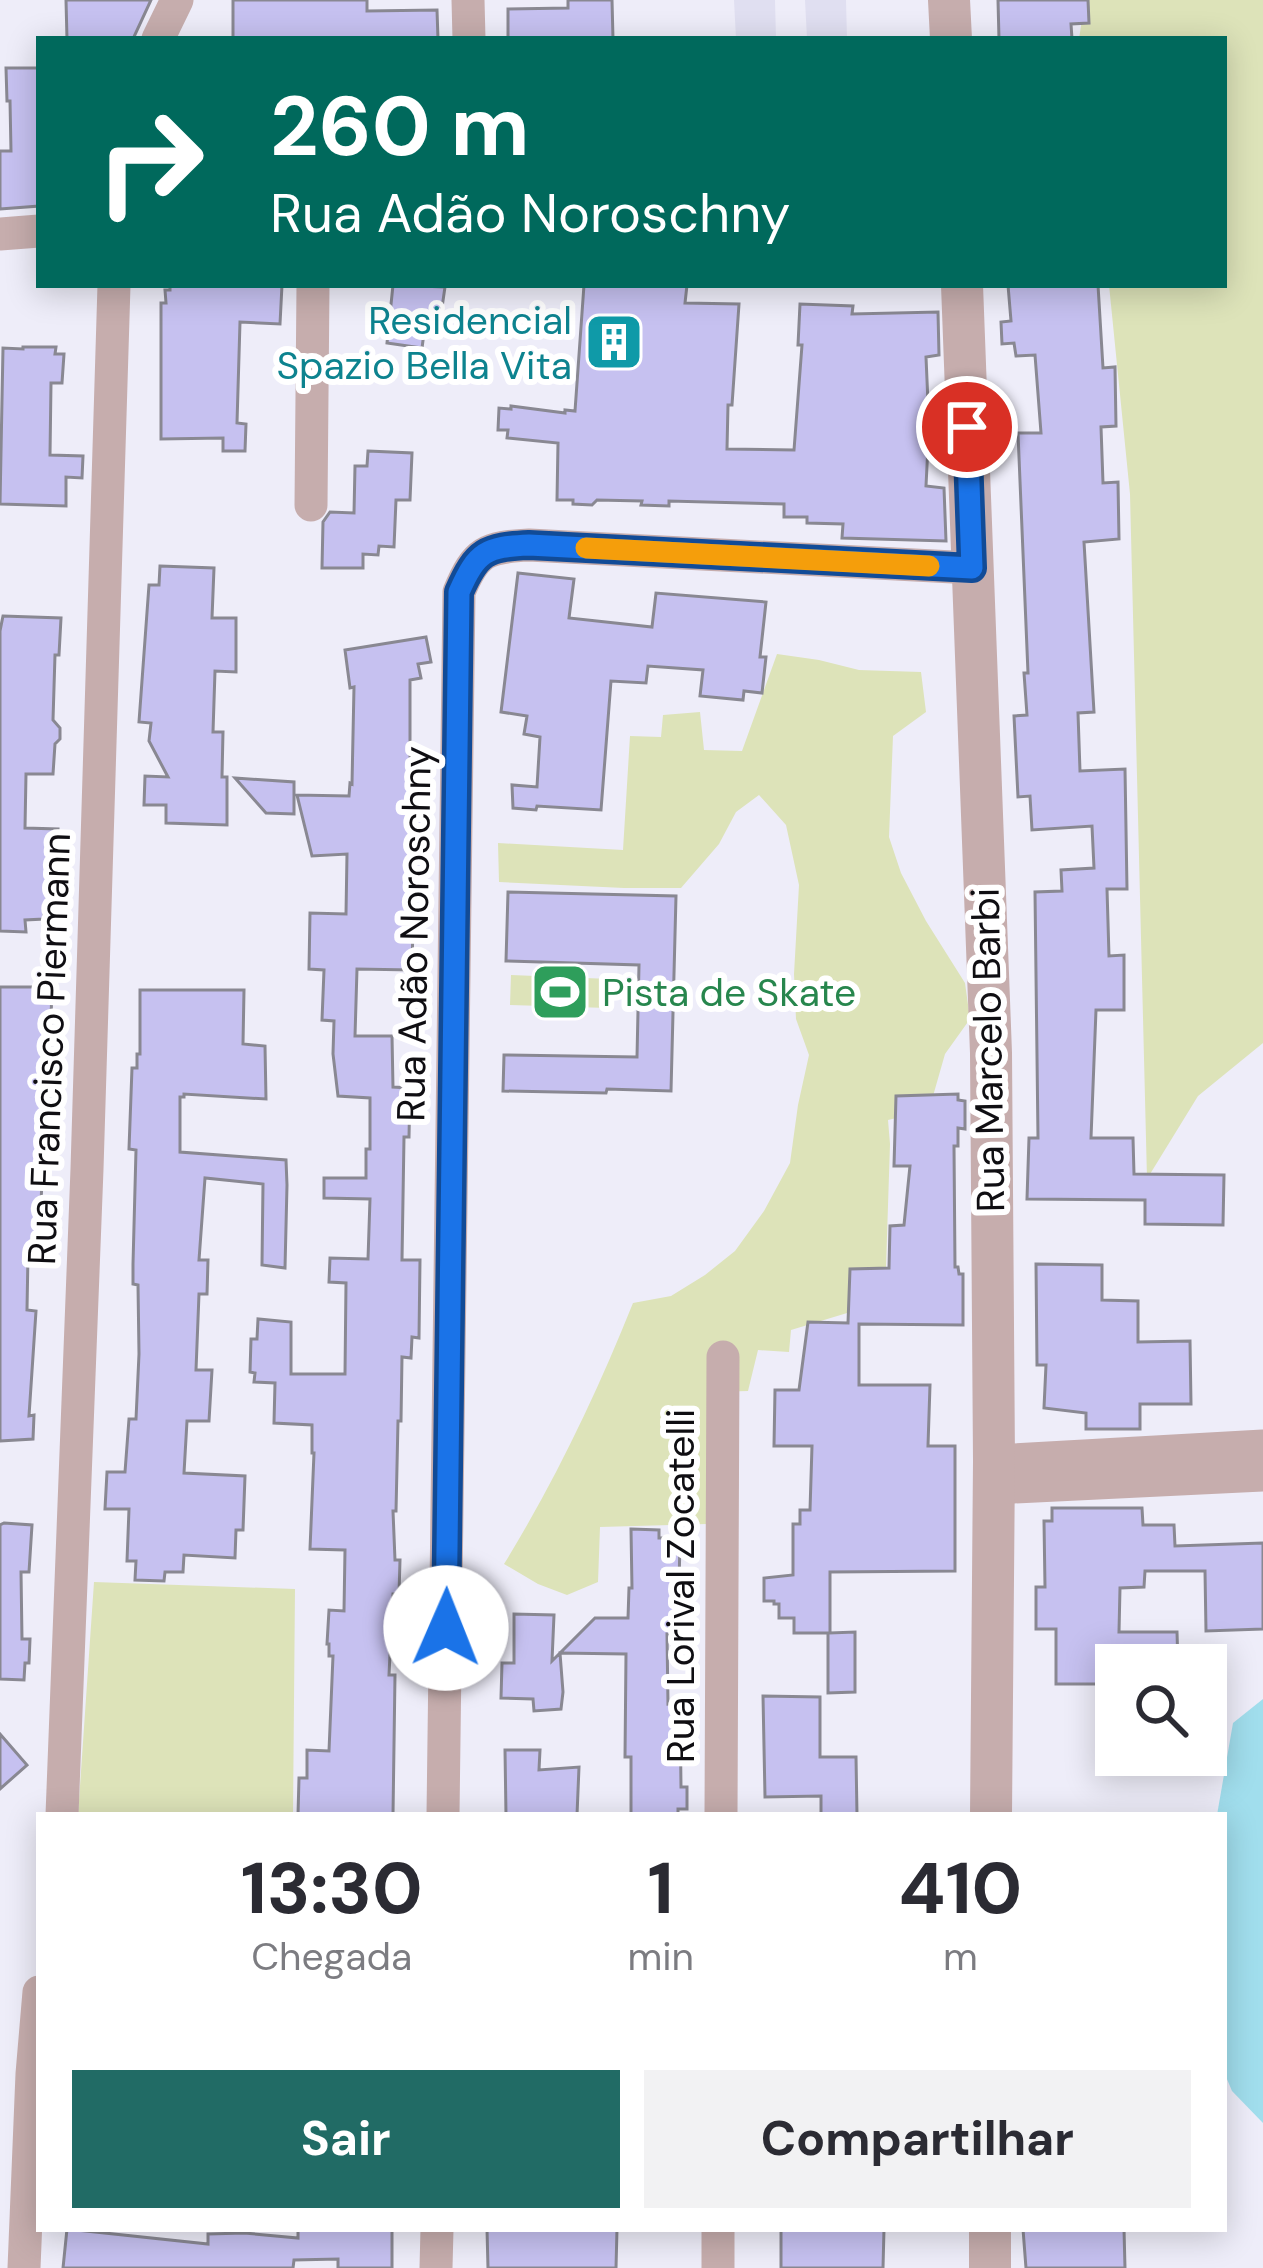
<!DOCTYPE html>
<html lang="pt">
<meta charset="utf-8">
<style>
:root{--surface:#fff;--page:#f2f2f3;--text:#2b2b33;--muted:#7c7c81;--accent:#216b65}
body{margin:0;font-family:"DM Sans",sans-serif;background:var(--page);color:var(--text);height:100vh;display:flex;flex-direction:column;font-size:45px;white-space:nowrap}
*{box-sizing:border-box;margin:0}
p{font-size:39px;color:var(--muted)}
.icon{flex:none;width:66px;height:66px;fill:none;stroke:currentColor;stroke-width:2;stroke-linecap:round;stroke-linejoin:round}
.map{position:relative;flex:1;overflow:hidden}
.side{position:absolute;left:36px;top:1812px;width:1191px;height:420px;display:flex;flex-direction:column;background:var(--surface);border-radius:0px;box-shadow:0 6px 30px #0003}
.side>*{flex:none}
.top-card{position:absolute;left:36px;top:36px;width:1191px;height:252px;border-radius:0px;box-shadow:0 6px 30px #0003;background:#00695c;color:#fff;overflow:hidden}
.tools{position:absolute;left:1095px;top:1644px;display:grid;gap:24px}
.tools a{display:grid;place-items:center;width:132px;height:132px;border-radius:0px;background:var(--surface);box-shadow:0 6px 30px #0003;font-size:60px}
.pin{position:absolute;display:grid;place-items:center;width:102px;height:102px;color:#fff;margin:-51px;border:6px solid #fff;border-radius:50%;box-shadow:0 3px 12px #0007}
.me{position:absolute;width:132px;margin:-66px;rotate:1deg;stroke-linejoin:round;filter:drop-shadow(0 0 9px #0008)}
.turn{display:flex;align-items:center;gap:42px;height:252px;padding:0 36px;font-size:54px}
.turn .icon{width:156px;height:156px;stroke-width:2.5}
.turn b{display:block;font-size:84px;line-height:102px}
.eta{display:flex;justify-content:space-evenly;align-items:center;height:204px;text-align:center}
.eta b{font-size:72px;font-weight:700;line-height:84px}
.cta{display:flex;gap:24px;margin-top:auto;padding:24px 36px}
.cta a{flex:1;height:138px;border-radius:0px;background:var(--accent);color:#fff;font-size:48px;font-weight:700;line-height:138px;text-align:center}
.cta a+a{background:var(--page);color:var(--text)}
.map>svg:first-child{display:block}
</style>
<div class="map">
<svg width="1263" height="2268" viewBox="0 0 1263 2268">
<rect width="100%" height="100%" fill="#eeedf9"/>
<!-- built -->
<path fill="#e0dff1" d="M 734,0 L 775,0 L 776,39 L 736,39 Z
M 805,0 L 846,0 L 847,39 L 807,39 Z"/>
<!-- green -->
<path fill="#dde3b9" d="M 1085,0 L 1263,0 L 1263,1043 L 1198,1096 L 1147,1179 L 1130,494 L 1109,285 L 1224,285 L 1224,39 L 1079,39 Z
M 777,654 L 819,660 L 859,670 L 921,672 L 926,712 L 893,736 L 889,837 L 901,873 L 926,921 L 965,983 L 970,1019 L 945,1054 L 929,1110 L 888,1120 L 890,1144 L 886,1267 L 858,1280 L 857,1310 L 791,1330 L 789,1352 L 758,1350 L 748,1391 L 714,1392 L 710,1409 L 706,1524 L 600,1527 L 598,1582 L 567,1595 L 538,1584 L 504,1564 C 555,1481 597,1393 633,1303 L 671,1296 L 705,1275 L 735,1251 L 764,1211 L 790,1163 L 798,1105 L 809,1055 L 796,1019 L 794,974 L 799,885 L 786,825 L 759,795 L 736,812 L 719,844 L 681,888 L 624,888 L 499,882 L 498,843 L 623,850 L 630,736 L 661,737 L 663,715 L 700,712 L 704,750 L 742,751 Z
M 511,975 L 610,979 L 608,1008 L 510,1005 Z
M 94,1582 L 295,1589 L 293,1815 L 78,1815 Z"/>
<!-- water -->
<path fill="#a1deed" d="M 1263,1699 L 1263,2123 L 1232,2091 L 1224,2072 L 1224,1815 L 1217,1815 L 1233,1723 Z"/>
<!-- building -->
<path fill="#c6c1f0" stroke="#898892" stroke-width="3" d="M 66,0 L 151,0 L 133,39 L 67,39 Z
M 233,0 L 367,0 L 367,11 L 437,10 L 438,39 L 233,39 Z
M 568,0 L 612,0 L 613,39 L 508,39 L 508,9 L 568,8 Z
M 998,0 L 1088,0 L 1089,23 L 1071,24 L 1072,39 L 999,39 Z
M 6,68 L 39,68 L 39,206 L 0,209 L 0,151 L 11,151 L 10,101 L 7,101 Z
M 170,285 L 282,285 L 280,324 L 240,322 L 237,423 L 246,424 L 245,451 L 223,451 L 223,438 L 161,439 L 161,303 L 166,303 L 165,290 L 170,290 Z
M 393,285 L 445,287 L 438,335 L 424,333 L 422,348 L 387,343 Z
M 584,285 L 687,285 L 685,303 L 739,304 L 732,405 L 728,405 L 727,449 L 794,450 L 802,345 L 798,345 L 800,304 L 853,306 L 852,314 L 938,312 L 939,355 L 926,357 L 929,426 L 926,486 L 944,488 L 946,541 L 842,538 L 843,524 L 807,523 L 807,517 L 784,517 L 784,504 L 669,501 L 669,506 L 641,505 L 642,501 L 597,500 L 592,505 L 573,504 L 573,500 L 557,500 L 558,443 L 507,438 L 508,430 L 498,430 L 499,408 L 511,409 L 511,406 L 565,413 L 565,410 L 575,411 Z
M 1008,285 L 1098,285 L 1103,368 L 1115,367 L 1116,426 L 1101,427 L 1103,483 L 1118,482 L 1119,539 L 1084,542 L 1094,712 L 1078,713 L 1080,771 L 1125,769 L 1127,889 L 1107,889 L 1109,956 L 1124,955 L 1124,1010 L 1096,1010 L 1091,1138 L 1133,1138 L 1134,1174 L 1224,1175 L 1223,1225 L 1145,1224 L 1145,1200 L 1027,1199 L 1029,1138 L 1038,1138 L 1035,892 L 1062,891 L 1061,870 L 1094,868 L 1092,826 L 1032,830 L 1030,796 L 1018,797 L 1014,716 L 1027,715 L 1024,673 L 1028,673 L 1018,433 L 1041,433 L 1035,355 L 1016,356 L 1014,343 L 1002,344 L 1001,322 L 1011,321 Z
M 23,347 L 56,347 L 55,354 L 64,354 L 62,383 L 51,383 L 50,455 L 83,456 L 82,478 L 66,477 L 66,506 L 0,504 L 3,348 L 23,349 Z
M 368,451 L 412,453 L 410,500 L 396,500 L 394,547 L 379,546 L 378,555 L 363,554 L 363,568 L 322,568 L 323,522 L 330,512 L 354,513 L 355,466 L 367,466 Z
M 160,566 L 214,568 L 212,618 L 236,618 L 236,672 L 215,671 L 213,732 L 223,732 L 222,777 L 227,777 L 227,825 L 166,823 L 166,805 L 144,805 L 145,776 L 168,777 L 149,741 L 151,723 L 139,722 L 149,585 L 159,585 Z
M 518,573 L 574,579 L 569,618 L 652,627 L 656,593 L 766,602 L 760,657 L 766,657 L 762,693 L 744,691 L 743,700 L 700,696 L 703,670 L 648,666 L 646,683 L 611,681 L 601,810 L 537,806 L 536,810 L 513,808 L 512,785 L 537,787 L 540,737 L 524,734 L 527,716 L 501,712 Z
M 3,616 L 61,618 L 59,655 L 55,655 L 53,720 L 60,728 L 60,739 L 55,744 L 53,774 L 26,774 L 25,828 L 58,829 L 53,911 L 44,912 L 44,919 L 25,920 L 26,932 L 0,931 L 0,631 Z
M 426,637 L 431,662 L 418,664 L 421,678 L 410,680 L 410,756 L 416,756 L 415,812 L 430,813 L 428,874 L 414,874 L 412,970 L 357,969 L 355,1036 L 392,1036 L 393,1087 L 410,1088 L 409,1137 L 404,1137 L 402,1260 L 420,1260 L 419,1338 L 412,1337 L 411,1358 L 402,1357 L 401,1421 L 398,1421 L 396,1511 L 393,1511 L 395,1560 L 400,1560 L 399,1594 L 393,1594 L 389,1675 L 395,1675 L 393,1815 L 298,1815 L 299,1778 L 307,1778 L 307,1750 L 329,1751 L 333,1656 L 329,1656 L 329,1644 L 327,1644 L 329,1610 L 344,1611 L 345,1550 L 310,1549 L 314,1453 L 312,1453 L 312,1425 L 274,1423 L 275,1383 L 254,1382 L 255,1373 L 250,1372 L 251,1339 L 257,1339 L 258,1319 L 291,1322 L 291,1374 L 345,1374 L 346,1283 L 329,1282 L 330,1258 L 368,1259 L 370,1199 L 324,1198 L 324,1178 L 366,1178 L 366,1149 L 370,1149 L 370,1098 L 338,1096 L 333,1054 L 334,1021 L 322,1020 L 324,970 L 309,969 L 310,913 L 346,914 L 347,854 L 312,856 L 297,795 L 349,796 L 350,783 L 352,784 L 354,687 L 350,688 L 345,650 Z
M 235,778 L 294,782 L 294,814 L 266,813 Z
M 508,892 L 676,896 L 671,1091 L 607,1089 L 606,1093 L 503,1091 L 504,1055 L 637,1057 L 639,965 L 506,961 Z
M 0,987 L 52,987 L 46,1179 L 42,1179 L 39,1255 L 28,1254 L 27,1310 L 36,1311 L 29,1416 L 34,1415 L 33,1439 L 0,1441 Z
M 140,990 L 244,990 L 243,1044 L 265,1046 L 266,1099 L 184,1094 L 184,1097 L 180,1097 L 180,1152 L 286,1160 L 287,1185 L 285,1268 L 262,1265 L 263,1184 L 205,1178 L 199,1260 L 208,1260 L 207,1294 L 199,1294 L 196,1370 L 212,1370 L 209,1421 L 187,1421 L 184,1473 L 245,1476 L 243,1530 L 236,1530 L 235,1558 L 184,1555 L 183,1572 L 165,1572 L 164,1581 L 135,1580 L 136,1561 L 127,1561 L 129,1509 L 105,1509 L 107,1472 L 125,1472 L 129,1419 L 136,1419 L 139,1354 L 138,1285 L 133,1284 L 133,1264 L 136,1150 L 129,1149 L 132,1068 L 137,1068 L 137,1054 L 140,1054 Z
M 958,1094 L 958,1100 L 965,1101 L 965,1129 L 958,1128 L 958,1146 L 954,1146 L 955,1267 L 958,1267 L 959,1274 L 963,1274 L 963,1325 L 859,1324 L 859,1385 L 930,1385 L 928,1446 L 955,1446 L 955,1571 L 830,1572 L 830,1633 L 855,1632 L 855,1692 L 828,1693 L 828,1633 L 794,1633 L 794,1618 L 779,1618 L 779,1604 L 774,1604 L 774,1601 L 764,1601 L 764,1578 L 793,1575 L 793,1524 L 800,1524 L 800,1510 L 810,1510 L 812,1446 L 774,1446 L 775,1390 L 799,1390 L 808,1322 L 848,1323 L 850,1269 L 889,1268 L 890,1226 L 904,1225 L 910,1166 L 894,1166 L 896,1096 Z
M 1036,1264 L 1102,1265 L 1102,1300 L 1138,1301 L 1138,1342 L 1190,1341 L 1191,1404 L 1140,1404 L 1140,1429 L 1086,1429 L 1086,1413 L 1044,1408 L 1046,1365 L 1037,1365 Z
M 1052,1508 L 1142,1508 L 1143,1525 L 1174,1525 L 1175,1546 L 1263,1543 L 1263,1629 L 1206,1631 L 1205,1571 L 1145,1571 L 1144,1587 L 1120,1588 L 1119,1632 L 1177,1632 L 1178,1665 L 1116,1665 L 1116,1684 L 1056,1684 L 1056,1629 L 1036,1629 L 1036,1587 L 1045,1587 L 1044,1521 L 1052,1521 Z
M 4,1523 L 32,1525 L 29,1572 L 21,1572 L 22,1639 L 30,1639 L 29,1663 L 25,1663 L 24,1680 L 0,1679 L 0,1525 Z
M 631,1529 L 659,1530 L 659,1538 L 680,1538 L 679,1588 L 681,1587 L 681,1634 L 667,1634 L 668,1704 L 680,1703 L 681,1787 L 687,1787 L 687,1809 L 678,1809 L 678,1815 L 631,1815 L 631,1757 L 625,1757 L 626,1654 L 560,1653 L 563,1692 L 561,1709 L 534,1711 L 533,1699 L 501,1698 L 502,1663 L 514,1663 L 514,1614 L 554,1615 L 552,1661 L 595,1618 L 628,1618 L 629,1588 L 632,1588 Z
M 763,1696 L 820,1697 L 820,1757 L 856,1757 L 857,1815 L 821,1815 L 821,1796 L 765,1797 Z
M 0,1734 L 27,1765 L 0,1789 Z
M 505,1750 L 540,1750 L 539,1770 L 579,1767 L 577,1815 L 506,1815 Z
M 67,2229 L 208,2244 L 208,2234 L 244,2233 L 298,2238 L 298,2229 L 392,2229 L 392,2268 L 338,2268 L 338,2259 L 294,2260 L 293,2268 L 63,2268 Z
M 487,2229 L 617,2229 L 616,2268 L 488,2268 Z
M 781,2229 L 884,2229 L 883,2268 L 781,2268 Z
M 1023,2229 L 1124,2229 L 1125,2268 L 1026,2268 Z"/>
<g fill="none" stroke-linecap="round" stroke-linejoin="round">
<!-- minor -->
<path stroke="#c6adad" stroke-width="33" d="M 468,0 L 469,39
M 158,39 L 177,0
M 0,234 L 39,231
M 311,505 L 313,285
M 994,1461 L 1263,1446
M 993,1488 L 1263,1475
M 62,1815 L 87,1169 L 114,285
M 443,1815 L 459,592 C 476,551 486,547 529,545 L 972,568
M 721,1815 L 723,1357
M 24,2268 L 32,2074 L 39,1992
M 436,2268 L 437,2229
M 718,2268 L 718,2229"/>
<!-- tertiary -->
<path stroke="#c6adad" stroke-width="42" d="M 949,0 L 951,39
M 962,285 L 991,1053 L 994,1461 L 991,1815
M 990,2229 L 990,2268"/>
</g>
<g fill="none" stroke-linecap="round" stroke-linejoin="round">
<defs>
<path id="route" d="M 446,1628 L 459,592 C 477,551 486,547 529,545 L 972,568 L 967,427"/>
</defs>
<!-- route casing -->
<use href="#route" stroke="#114b97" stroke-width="30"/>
<!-- route -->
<use href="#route" stroke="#1a73e8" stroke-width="21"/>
<!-- slow -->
<path stroke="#f59e0b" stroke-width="21" d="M 586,548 L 929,566"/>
</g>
<!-- icons -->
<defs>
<symbol id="building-square" viewBox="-11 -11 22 22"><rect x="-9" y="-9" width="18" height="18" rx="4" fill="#0f9aa8" stroke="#fff"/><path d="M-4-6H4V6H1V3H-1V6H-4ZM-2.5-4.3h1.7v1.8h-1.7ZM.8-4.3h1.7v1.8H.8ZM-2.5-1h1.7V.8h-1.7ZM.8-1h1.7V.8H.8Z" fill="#fff"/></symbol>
<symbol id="stadium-square" viewBox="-11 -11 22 22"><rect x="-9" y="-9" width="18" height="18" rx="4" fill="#2e9e5b" stroke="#fff"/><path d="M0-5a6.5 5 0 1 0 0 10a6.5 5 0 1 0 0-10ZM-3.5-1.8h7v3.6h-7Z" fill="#fff"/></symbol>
</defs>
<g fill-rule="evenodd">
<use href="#building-square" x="581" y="309" width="66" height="66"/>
<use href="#stadium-square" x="527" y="959" width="66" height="66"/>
</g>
<g text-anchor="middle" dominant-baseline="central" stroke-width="12" stroke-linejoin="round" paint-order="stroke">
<!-- culture labels -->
<g font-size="39" fill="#0d838f" stroke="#fff" text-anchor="end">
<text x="572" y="320">Residencial<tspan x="572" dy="45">Spazio Bella Vita</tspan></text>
</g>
<!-- street labels -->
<g font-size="39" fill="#0f0e12" stroke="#fff">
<text transform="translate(414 934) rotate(-89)">Rua Adão Noroschny</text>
<text transform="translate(49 1049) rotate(-88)">Rua Francisco Piermann</text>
<text transform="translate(988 1050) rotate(-91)">Rua Marcelo Barbi</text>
<text transform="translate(680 1586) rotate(-90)">Rua Lorival Zocatelli</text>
</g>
<!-- leisure labels -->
<g font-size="39" fill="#27864d" stroke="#fff" text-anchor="start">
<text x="602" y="992">Pista de Skate</text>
</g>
</g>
</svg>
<div class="tools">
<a><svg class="icon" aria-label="search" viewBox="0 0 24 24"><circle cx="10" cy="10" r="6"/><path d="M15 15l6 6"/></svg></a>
</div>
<div class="pin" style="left:967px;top:427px;background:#d93025"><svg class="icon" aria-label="arrive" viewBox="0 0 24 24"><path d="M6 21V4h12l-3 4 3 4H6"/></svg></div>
<svg class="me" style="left:446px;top:1628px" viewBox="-20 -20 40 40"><circle r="19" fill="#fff"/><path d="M0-13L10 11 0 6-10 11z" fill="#1a73e8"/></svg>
<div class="top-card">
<div class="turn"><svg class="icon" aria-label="right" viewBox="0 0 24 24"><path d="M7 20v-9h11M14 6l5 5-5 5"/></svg><div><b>260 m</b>Rua Adão Noroschny</div></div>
</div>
<section class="side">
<div class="eta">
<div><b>13:30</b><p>Chegada</p></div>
<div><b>1</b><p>min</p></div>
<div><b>410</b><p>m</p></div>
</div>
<div class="cta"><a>Sair</a><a>Compartilhar</a></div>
</section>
</div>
